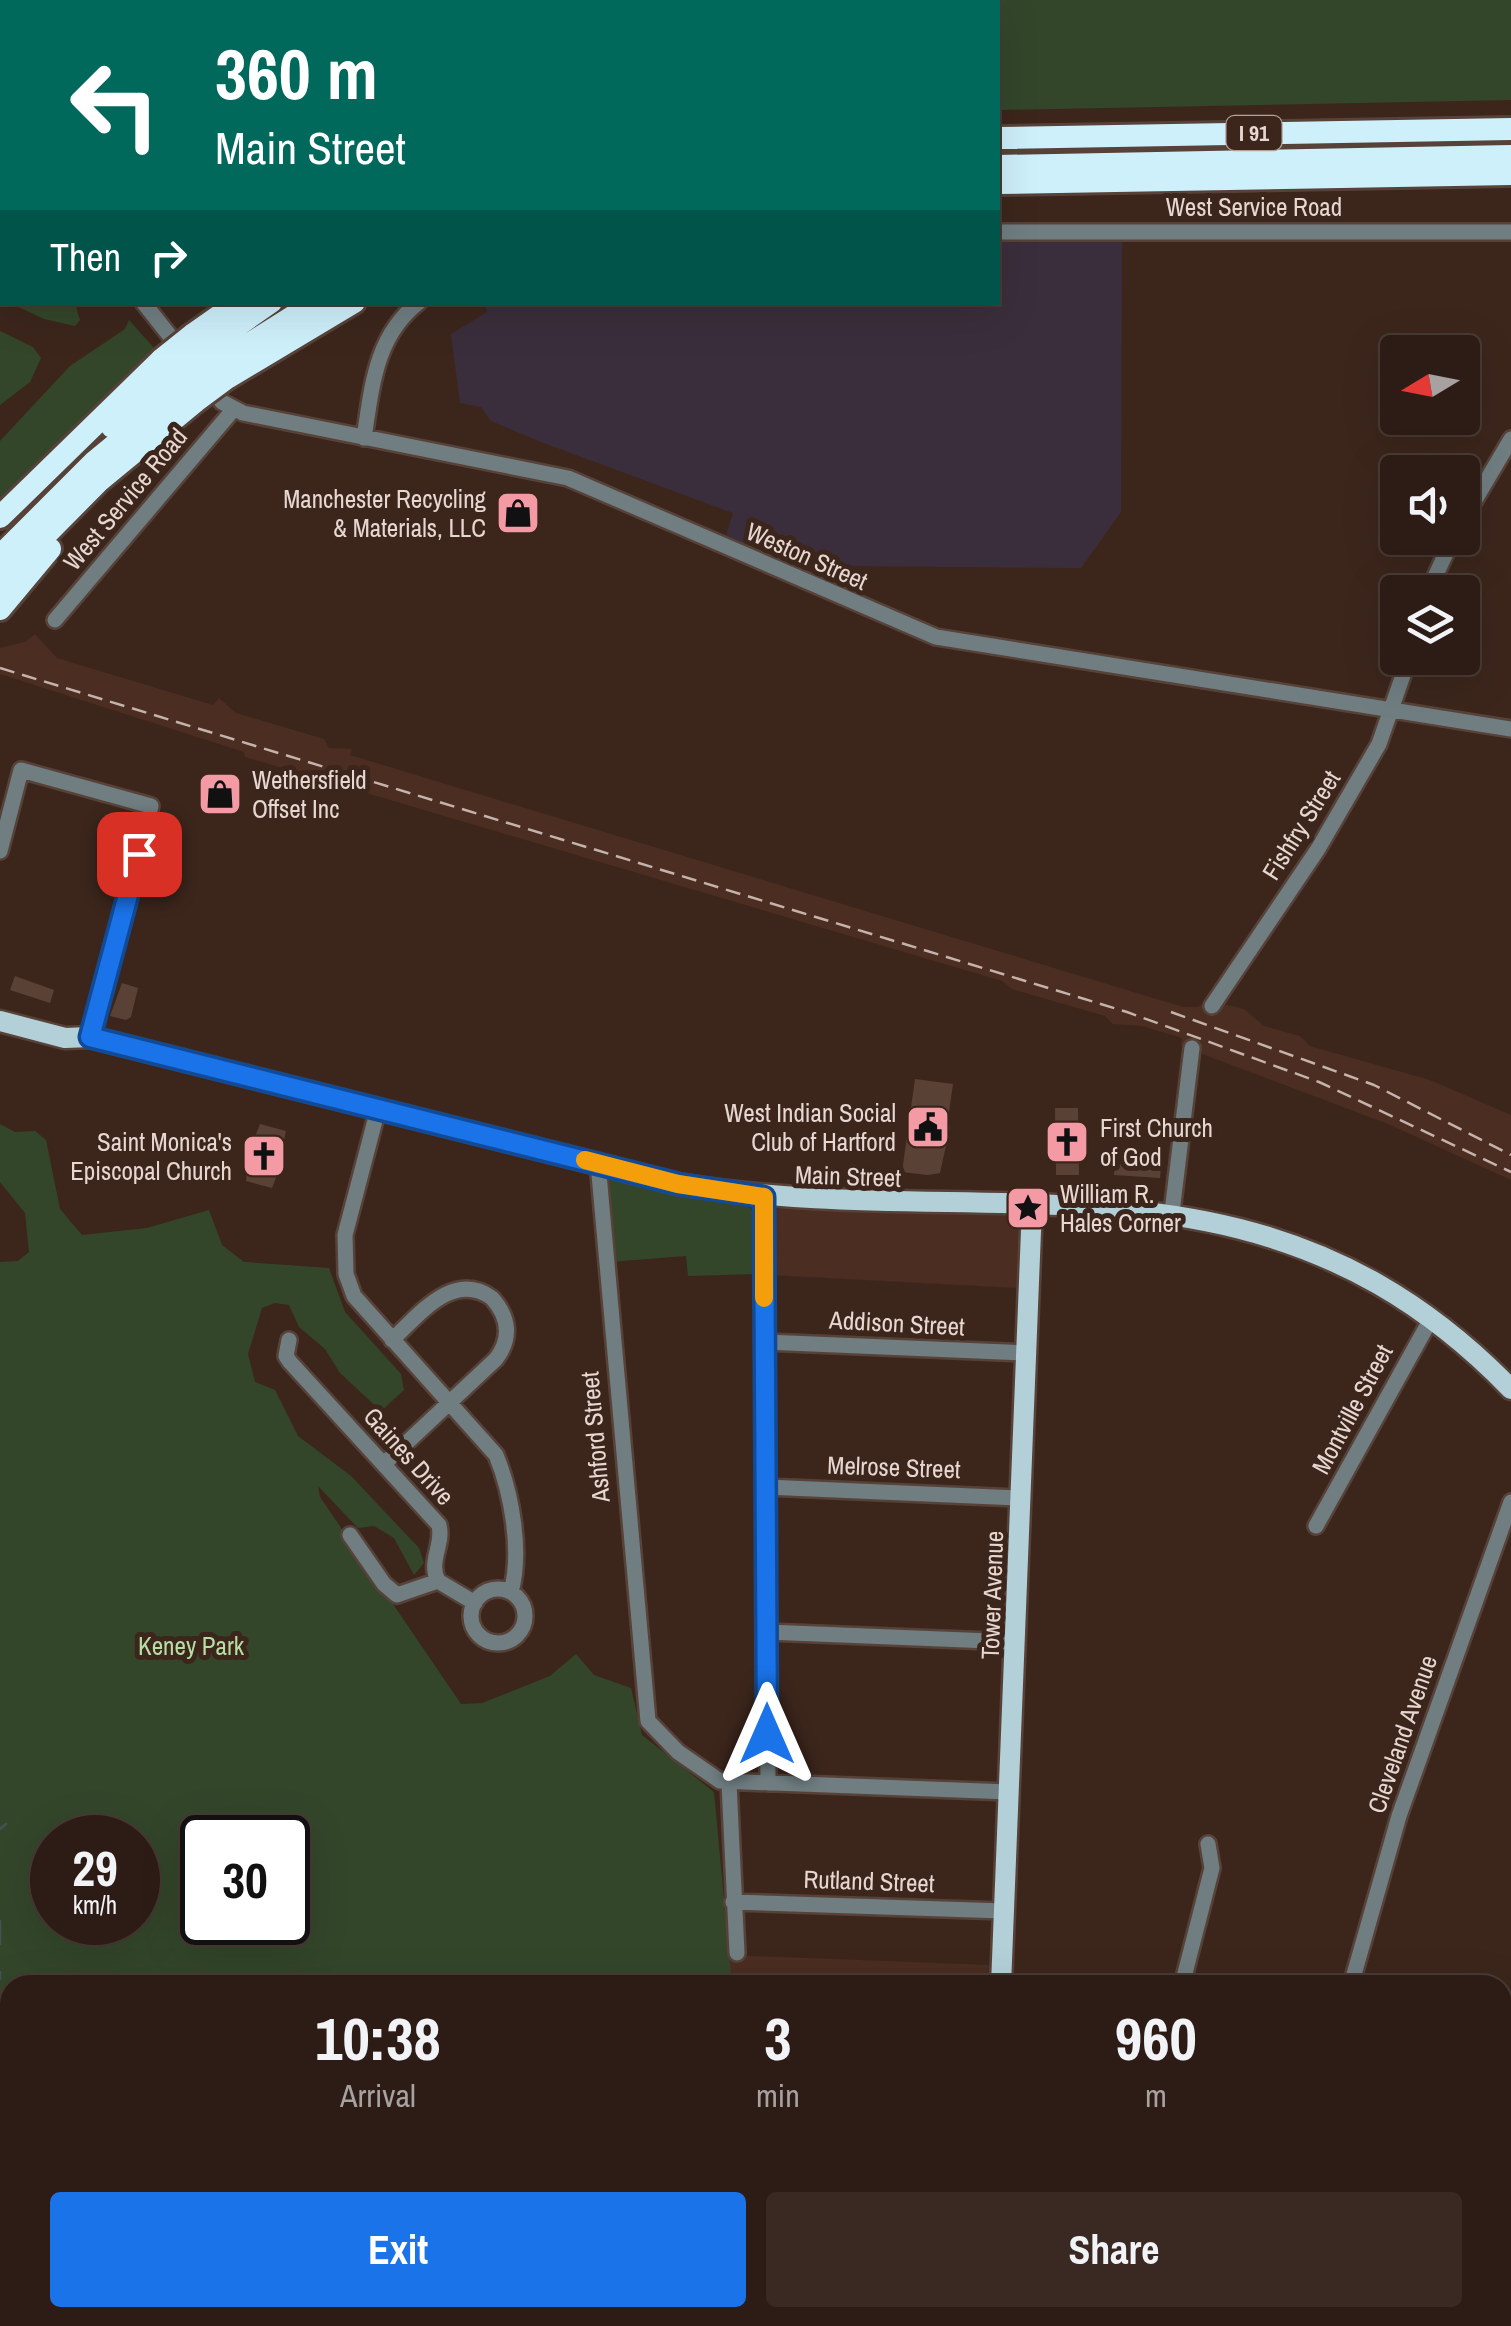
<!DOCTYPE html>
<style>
:root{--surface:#2d1c15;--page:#392922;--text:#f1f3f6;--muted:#a7a1a0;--line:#483a34;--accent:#1a73e8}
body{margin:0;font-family:"Archivo Narrow",sans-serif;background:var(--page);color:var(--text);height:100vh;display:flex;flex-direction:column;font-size:38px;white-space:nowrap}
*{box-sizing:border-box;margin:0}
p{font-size:32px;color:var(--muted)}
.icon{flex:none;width:55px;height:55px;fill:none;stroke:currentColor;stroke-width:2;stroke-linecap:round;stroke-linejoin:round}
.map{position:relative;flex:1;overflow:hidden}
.details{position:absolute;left:0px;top:1975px;width:1512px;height:352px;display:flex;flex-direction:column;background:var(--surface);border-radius:30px 30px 0 0;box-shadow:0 10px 40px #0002,0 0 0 2px var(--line)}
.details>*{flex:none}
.top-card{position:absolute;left:0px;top:0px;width:1000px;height:305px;box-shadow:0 10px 40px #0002,0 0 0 2px var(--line);background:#00695c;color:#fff;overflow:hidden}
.needle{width:65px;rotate:260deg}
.tools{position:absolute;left:1380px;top:335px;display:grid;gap:20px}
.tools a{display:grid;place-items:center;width:100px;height:100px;border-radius:10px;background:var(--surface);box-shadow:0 10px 40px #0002,0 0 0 2px var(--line);font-size:50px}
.speed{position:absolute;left:30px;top:1815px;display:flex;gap:20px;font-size:50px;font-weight:700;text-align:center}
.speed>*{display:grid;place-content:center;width:130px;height:130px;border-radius:50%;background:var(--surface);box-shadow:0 10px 40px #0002,0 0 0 2px var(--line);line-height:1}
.speed small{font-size:25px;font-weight:400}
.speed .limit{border:5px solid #111;border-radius:15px;background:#fff;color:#111}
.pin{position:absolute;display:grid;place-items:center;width:85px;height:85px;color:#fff;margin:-42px;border-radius:20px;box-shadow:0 5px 15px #0006}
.me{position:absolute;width:110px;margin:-55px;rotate:0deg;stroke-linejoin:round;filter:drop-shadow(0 0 8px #0008)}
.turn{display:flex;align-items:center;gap:35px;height:210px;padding:0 50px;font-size:45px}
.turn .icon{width:130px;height:130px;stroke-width:2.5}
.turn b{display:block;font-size:70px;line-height:85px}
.then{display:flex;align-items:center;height:95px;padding:0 50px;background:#0003;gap:20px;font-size:38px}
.eta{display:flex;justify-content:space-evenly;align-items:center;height:170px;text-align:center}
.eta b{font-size:60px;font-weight:800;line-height:70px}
.cta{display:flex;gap:20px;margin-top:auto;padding:20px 50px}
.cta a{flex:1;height:115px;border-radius:10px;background:var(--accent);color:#fff;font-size:40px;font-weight:800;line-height:115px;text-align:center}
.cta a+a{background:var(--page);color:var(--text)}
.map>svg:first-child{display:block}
</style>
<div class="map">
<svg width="1511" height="2326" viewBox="0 0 1511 2326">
<rect width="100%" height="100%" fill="#3c261c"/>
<!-- built -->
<path fill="#4b2d21" d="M 35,634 L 57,658 L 213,705 L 219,698 L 236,713 L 324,739 L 329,748 L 352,749 L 350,755 L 1183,1007 L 1198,1007 L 1207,1000 L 1244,1009 L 1264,1026 L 1300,1036 L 1310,1046 L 1430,1080 L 1511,1115 L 1511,1180 L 1388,1124 L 1181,1046 L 1182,1038 L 1142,1026 L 1113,1024 L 1105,1016 L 1012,989 L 1002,981 L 245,757 L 244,752 L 0,674 L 0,648 L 25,642 Z
M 774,1208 L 1014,1215 L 1023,1224 L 1017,1288 L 770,1275 Z
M 726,1955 L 989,1965 L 988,1985 L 728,1985 Z"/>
<!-- industrial -->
<path fill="#3b2e3c" d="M 998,236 L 1122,237 L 1121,512 L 1081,568 L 849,566 L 760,531 L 755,550 L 726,535 L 733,513 L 541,442 L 491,421 L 481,407 L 460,403 L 451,334 L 487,312 L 484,303 L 998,302 Z"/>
<!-- green -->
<path fill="#33462a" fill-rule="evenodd" d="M 319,0 L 1511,0 L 1511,100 L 998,110 L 998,2 Z
M 10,303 L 75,303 L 80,320 L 75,326 L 44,319 Z
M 129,320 L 154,348 L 0,498 L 0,441 L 70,366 L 125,329 Z
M 0,331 L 33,347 L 41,358 L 30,382 L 0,405 Z
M 0,1124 L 15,1132 L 35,1131 L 46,1140 L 60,1209 L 82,1235 L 147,1228 L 209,1210 L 222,1245 L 244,1262 L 329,1268 L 345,1312 L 401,1374 L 404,1390 L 381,1411 L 340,1373 L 325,1349 L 299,1327 L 289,1305 L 275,1303 L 262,1308 L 248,1354 L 255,1382 L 275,1390 L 298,1436 L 351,1476 L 419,1548 L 424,1563 L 414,1575 L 394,1538 L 374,1526 L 358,1528 L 318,1486 L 320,1497 L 461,1704 L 482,1703 L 550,1676 L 576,1654 L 594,1675 L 631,1688 L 642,1735 L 714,1792 L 732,1985 L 10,1985 L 10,2318 L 840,2318 L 840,2326 L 0,2326 L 0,1262 L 18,1261 L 29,1252 L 25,1213 L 0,1182 ZM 52,1838 L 138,1838 L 138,1922 L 52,1922 ZM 202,1838 L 288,1838 L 288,1922 L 202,1922 Z
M 612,1178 L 751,1208 L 757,1229 L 758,1274 L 688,1276 L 686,1256 L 610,1262 L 605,1182 Z"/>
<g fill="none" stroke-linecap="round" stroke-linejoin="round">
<!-- stream -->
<path stroke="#455059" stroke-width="2.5" d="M 0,1829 L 6,1824
M 0,1921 L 0,1944
M 0,1972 L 0,1979
M 0,2001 L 10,2004
M 325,2318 L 333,2326"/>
</g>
<!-- building -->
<path fill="#594136" d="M 15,976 L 54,990 L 50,1003 L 10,990 Z
M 122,983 L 138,988 L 131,1017 L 126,1020 L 110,1016 Z
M 915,1079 L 953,1084 L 947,1126 L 950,1127 L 940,1173 L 928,1175 L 902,1172 Z
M 1055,1108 L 1078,1108 L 1079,1175 L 1056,1175 Z
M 260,1124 L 286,1131 L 279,1161 L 282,1162 L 272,1188 L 246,1181 L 249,1152 Z
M 1115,1163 L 1161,1166 L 1160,1178 L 1114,1175 Z"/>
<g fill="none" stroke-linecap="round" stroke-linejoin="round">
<defs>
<path id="minor" d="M 998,232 L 1511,232
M 143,302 L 181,350
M 207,384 L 222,402 L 243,413 L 568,478 L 936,637 L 1511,729
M 364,438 C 372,387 375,336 419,302
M 1462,522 L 1511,439
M 1428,592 L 1453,538
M 55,620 L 233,410
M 0,851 L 21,770 L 151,806 L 90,1037
M 1212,1006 L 1318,849 L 1379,744 L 1409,658
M 378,1109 L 345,1235 L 346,1274 L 354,1296 L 496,1455 C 512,1494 522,1552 511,1592
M 598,1163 L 648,1721 L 678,1752 L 720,1781 L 1009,1792
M 764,1197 L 768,1783
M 1172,1212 L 1192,1048
M 289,1340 L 286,1356 L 290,1362 L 439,1525 C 444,1545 428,1561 438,1581 L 475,1603
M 765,1342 L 1027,1353
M 385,1463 L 496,1359 C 512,1338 509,1317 492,1298 C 453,1270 419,1315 392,1340
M 766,1487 L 1020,1498
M 1316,1526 L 1432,1317
M 350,1535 L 384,1584 L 397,1595 L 438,1581
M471 1616a27 27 0 1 1 54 0a27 27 0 1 1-54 0Z
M 767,1632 L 1015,1642
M 729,1783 L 737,1953
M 733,1902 L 1004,1911
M 1182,1985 L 1212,1868 L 1208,1844
M 1351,1985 L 1399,1816 L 1511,1502
M 1502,2226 L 1511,2228
M 1253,2326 L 1255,2318"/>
<path id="major" d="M 0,1021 L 65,1038 L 90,1037 L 678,1184 C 991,1235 1261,1131 1511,1389
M 1001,1985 L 1032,1206
M 986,2326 L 987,2318"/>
<path id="highway" d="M 998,138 L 1511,129
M 998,166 L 1511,156
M 998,183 L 1511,174
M 192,335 L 239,302
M 204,349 L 271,302
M 216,365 L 316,302
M 227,378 L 354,302
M 112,427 L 173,372
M 0,517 L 162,359
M 0,556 L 94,462 L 185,387
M 0,581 L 99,481 L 196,401
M 0,609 L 50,549"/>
</defs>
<!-- minor casing -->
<use href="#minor" stroke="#574239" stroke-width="20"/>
<!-- major casing -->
<use href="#major" stroke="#574239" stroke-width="25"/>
<!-- highway casing -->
<use href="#highway" stroke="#574239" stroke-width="28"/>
<!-- minor -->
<use href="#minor" stroke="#707e82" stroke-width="15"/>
<!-- major -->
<use href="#major" stroke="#b3d0d8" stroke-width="20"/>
<!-- highway -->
<use href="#highway" stroke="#cef0fb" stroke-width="22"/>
<!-- rail -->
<path stroke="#c4b3ac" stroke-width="2.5" stroke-dasharray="15 8" stroke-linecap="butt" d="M 0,668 L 1127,1012 L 1319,1082 L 1511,1172
M 1171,1012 L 1374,1085 L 1511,1155"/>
<defs>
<path id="highway-bridge" d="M 162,359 L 192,335
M 173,372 L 204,349
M 185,387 L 216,365
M 196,401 L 227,378"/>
</defs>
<!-- highway-bridge casing -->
<use href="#highway-bridge" stroke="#574239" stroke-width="28" stroke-linecap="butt"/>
<!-- highway-bridge -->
<use href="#highway-bridge" stroke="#cef0fb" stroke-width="22"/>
</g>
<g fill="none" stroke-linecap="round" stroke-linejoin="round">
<defs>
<path id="route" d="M 139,854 L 90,1037 L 678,1184 L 764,1197 L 767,1734"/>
</defs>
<!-- route casing -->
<use href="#route" stroke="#114b97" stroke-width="25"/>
<!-- route -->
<use href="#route" stroke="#1a73e8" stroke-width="18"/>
<!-- slow -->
<path stroke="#f59e0b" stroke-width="18" d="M 585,1160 L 678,1184 L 764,1197 L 764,1298"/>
</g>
<!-- icons -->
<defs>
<symbol id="shop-square" viewBox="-11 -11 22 22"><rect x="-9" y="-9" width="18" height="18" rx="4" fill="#f49aa4" stroke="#3c261c"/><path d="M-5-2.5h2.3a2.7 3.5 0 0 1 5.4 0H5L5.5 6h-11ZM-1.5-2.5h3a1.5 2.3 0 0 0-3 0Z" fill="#111"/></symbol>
<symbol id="civic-square" viewBox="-11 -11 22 22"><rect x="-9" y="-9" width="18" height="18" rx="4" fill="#f49aa4" stroke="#3c261c"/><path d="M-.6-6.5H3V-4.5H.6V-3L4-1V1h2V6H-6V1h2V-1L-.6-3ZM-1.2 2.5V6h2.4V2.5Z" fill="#111"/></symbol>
<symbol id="church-square" viewBox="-11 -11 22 22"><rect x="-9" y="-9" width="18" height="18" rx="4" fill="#f49aa4" stroke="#3c261c"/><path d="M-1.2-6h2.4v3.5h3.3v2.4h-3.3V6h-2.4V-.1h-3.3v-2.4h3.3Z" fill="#111"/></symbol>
<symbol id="sight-square" viewBox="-11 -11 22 22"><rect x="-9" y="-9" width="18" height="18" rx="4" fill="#f49aa4" stroke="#3c261c"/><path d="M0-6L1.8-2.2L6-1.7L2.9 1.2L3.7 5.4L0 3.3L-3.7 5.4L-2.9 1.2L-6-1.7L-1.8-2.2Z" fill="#111"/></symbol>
</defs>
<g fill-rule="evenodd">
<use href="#shop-square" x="493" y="488" width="50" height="50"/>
<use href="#shop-square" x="195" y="769" width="50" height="50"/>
<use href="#civic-square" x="903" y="1102" width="50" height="50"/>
<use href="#church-square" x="1042" y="1117" width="50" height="50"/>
<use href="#church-square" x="239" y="1131" width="50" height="50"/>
<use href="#sight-square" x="1003" y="1183" width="50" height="50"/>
</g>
<g text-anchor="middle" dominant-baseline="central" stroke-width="10" stroke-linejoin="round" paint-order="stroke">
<!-- shield labels -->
<rect fill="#3c261c" stroke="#b4a29b" stroke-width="2.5" x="1226.5" y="116" width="55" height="34" rx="8"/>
<g font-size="22" font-weight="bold" fill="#e7d7d1">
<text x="1254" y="133">I 91</text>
</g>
<!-- street labels -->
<g font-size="25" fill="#e7d7d1" stroke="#3c261c">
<text x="1254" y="207">West Service Road</text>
<text transform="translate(125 499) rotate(-50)">West Service Road</text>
<text transform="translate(807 556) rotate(24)">Weston Street</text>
<text transform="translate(1301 825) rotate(-58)">Fishfry Street</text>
<text transform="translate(848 1176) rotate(2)">Main Street</text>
<text transform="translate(897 1323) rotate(3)">Addison Street</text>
<text transform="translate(1352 1409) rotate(-62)">Montville Street</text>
<text transform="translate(595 1437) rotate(-95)">Ashford Street</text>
<text transform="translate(409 1456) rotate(48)">Gaines Drive</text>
<text transform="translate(894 1467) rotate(2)">Melrose Street</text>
<text transform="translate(992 1595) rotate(-88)">Tower Avenue</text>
<text transform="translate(1402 1734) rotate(-71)">Cleveland Avenue</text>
<text transform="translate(869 1881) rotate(2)">Rutland Street</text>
</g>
<!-- poi labels -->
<g font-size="25" fill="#e7d7d1" stroke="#3c261c" text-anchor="end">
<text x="486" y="499">Manchester Recycling<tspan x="486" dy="29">&amp; Materials, LLC</tspan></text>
<text x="252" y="780" text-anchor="start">Wethersfield<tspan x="252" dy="29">Offset Inc</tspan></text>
<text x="896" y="1113">West Indian Social<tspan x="896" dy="29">Club of Hartford</tspan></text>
<text x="1100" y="1128" text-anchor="start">First Church<tspan x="1100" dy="29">of God</tspan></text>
<text x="232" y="1142">Saint Monica's<tspan x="232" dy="29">Episcopal Church</tspan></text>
<text x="1060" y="1194" text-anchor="start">William R.<tspan x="1060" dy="29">Hales Corner</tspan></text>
</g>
<!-- park labels -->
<g font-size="25" fill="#b6dda3" stroke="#3c261c">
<text x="191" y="1646">Keney Park</text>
</g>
</g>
</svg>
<div class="tools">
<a><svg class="needle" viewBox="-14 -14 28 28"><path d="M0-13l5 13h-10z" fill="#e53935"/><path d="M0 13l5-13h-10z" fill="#a7a1a0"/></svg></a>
<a><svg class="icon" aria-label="sound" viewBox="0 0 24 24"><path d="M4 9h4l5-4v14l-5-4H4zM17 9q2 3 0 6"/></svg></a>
<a><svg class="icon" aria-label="layers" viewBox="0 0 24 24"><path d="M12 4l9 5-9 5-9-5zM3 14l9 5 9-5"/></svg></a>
</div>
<div class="speed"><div>29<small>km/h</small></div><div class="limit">30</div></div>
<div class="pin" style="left:139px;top:854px;background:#d93025"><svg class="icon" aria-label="arrive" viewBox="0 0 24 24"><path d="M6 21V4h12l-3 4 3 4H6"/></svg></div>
<svg class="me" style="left:767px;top:1734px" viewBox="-20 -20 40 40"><path d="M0-17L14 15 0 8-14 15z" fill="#1a73e8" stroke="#fff" stroke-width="4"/></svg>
<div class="top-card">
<div class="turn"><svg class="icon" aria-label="left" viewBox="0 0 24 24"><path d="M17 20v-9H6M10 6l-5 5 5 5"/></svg><div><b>360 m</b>Main Street</div></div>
<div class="then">Then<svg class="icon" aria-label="right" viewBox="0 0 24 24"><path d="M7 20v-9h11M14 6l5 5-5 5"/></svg></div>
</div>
<section class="details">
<div class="eta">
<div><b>10:38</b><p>Arrival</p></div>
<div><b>3</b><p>min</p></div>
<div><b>960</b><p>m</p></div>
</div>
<div class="cta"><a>Exit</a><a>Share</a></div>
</section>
</div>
